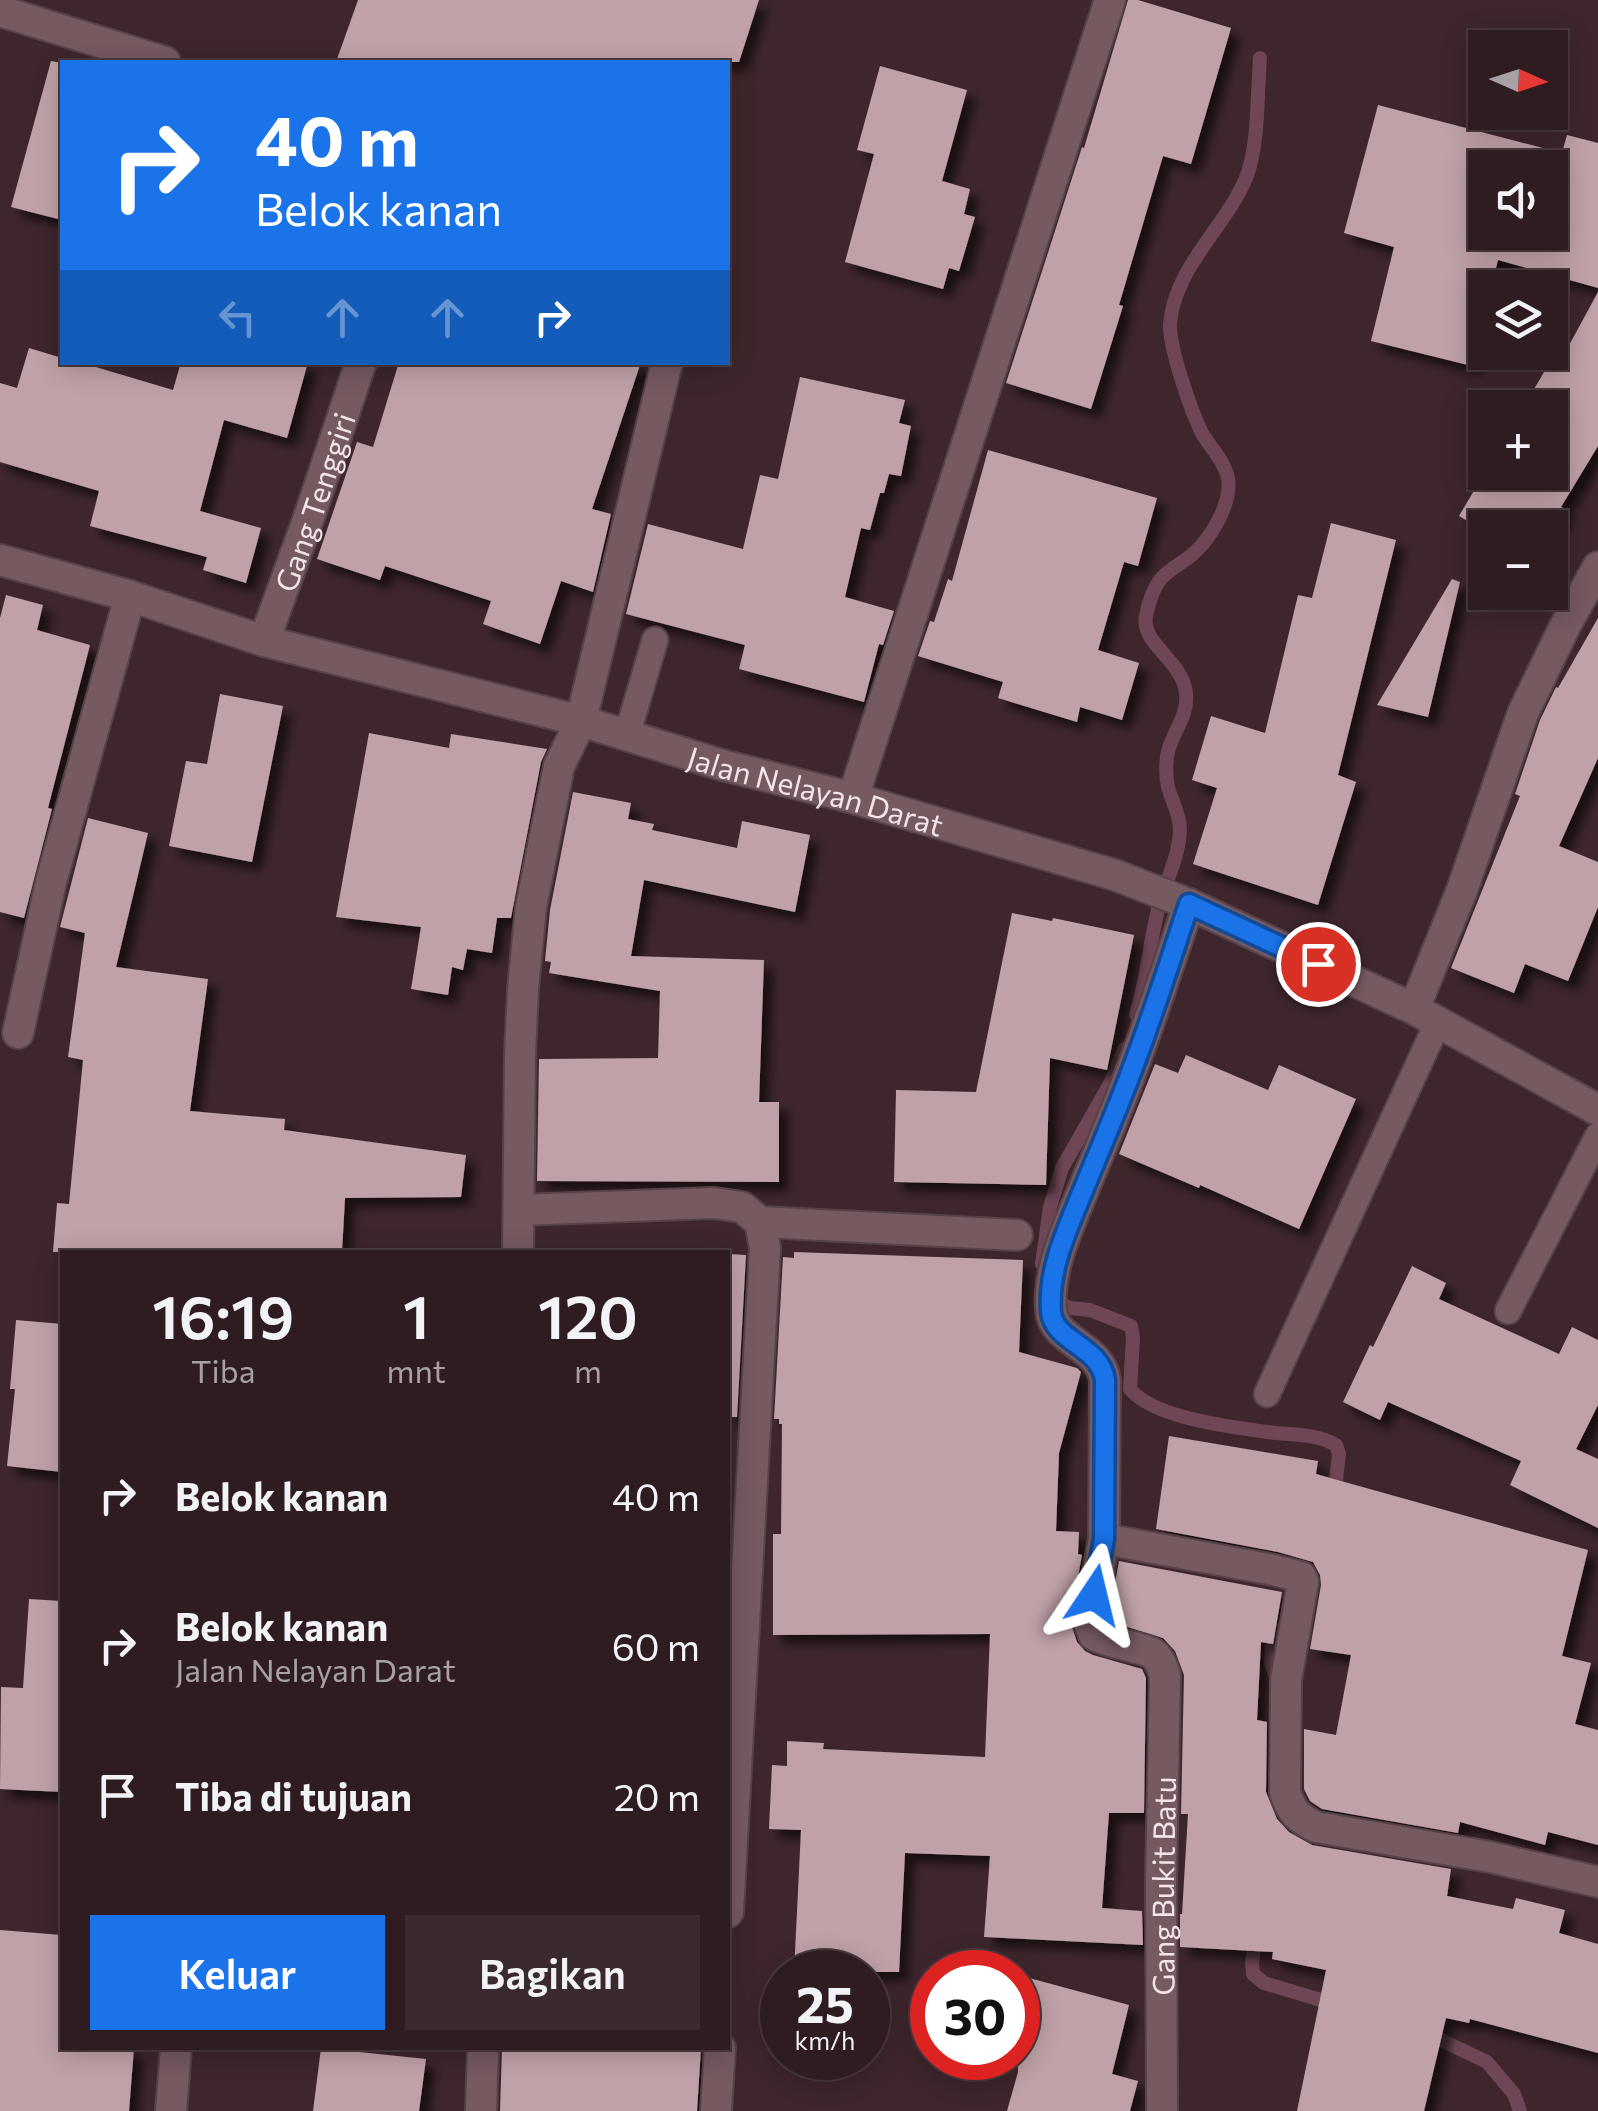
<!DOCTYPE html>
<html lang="id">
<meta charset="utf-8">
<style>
:root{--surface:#2e1c21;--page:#3a292e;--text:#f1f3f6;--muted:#a7a1a5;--line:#493a3f;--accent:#1a73e8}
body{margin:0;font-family:Commissioner,sans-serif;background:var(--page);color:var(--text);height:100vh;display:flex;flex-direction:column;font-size:38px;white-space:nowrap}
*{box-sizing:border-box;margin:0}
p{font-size:32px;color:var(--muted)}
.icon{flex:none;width:55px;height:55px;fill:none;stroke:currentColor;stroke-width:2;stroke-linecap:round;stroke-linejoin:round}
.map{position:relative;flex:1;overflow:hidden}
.sheet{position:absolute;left:60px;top:1250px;width:670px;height:800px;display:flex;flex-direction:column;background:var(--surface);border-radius:0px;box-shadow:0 5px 25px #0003,0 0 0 2px var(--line)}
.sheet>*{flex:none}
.banner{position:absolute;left:60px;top:60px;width:670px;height:305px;border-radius:0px;box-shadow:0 5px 25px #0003,0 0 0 2px var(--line);background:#1a73e8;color:#fff;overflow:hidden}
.needle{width:65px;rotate:93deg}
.controls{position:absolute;left:1468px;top:30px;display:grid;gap:20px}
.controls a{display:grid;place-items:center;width:100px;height:100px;border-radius:0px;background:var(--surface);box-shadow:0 5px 25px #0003,0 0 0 2px var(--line);font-size:50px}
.speed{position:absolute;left:760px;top:1950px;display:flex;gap:20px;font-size:50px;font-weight:700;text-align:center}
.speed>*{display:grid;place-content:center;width:130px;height:130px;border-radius:50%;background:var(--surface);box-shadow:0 5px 25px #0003,0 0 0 2px var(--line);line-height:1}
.speed small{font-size:25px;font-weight:400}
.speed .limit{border:15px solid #d22;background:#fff;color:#111}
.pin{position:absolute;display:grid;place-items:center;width:85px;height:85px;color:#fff;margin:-42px;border:5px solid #fff;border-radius:50%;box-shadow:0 2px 10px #0007}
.me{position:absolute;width:110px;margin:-55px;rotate:10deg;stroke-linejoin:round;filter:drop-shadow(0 0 8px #0008)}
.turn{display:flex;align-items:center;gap:35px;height:210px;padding:0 30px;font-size:45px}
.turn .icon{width:130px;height:130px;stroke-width:2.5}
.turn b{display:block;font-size:70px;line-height:85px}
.lanes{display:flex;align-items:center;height:95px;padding:0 30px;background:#0003;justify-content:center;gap:50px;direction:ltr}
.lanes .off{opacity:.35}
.eta{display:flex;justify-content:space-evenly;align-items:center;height:170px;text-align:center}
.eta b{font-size:60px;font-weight:600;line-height:70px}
.action{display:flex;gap:20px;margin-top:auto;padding:20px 30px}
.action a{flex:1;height:115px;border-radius:0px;background:var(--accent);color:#fff;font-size:40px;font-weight:600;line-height:115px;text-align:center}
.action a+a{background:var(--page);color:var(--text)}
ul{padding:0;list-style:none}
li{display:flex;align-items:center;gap:30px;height:150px;padding:0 30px}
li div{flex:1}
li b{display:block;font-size:38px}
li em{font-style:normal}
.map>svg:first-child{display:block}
</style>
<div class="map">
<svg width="1598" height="2111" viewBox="0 0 1598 2111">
<defs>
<filter id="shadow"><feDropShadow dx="9" dy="9" stdDeviation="5" flood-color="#0009"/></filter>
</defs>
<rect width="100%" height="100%" fill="#3e262c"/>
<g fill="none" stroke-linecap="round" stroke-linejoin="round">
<!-- stream -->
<path stroke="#6f4655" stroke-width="14" d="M 1136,1014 C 1147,980 1149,945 1158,910 C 1164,884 1179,858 1180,830 C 1180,814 1172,802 1168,787 C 1166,778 1166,766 1167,757 C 1169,735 1189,719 1186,693 C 1183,661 1140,643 1146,616 C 1148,605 1153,589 1160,580 C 1168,569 1185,562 1195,552 C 1212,536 1232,503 1228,478 C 1225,462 1210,447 1202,433 C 1191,411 1169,347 1170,324 C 1174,268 1225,228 1246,178 C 1259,146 1257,93 1260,58
M 1042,1264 L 1050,1207 L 1062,1168 L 1111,1082 L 1124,1049
M 1049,1299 L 1070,1308 L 1090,1310 L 1131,1326 L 1133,1337 L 1130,1389 C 1154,1419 1237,1428 1276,1433 C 1297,1435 1317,1434 1336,1445 L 1339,1454 L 1334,1498
M 1273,1628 L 1271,1664 L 1279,1685
M 1256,1933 L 1252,1963 L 1253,1974 L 1264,1983 L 1334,2004
M 1426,2033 L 1487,2062 L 1514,2094 L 1520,2111"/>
</g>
<!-- building -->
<path fill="#bfa1a7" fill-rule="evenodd" filter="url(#shadow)" d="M 358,0 L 759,0 L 739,62 L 336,62 Z
M 1128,0 L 1138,0 L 1231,28 L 1191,164 L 1163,156 L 1119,305 L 1123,306 L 1091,409 L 1006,383 L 1082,147 L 1084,148 Z
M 51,61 L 62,63 L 62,220 L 11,207 Z
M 880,66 L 967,90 L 942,181 L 970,189 L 964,214 L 975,217 L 959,271 L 949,268 L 943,289 L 845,262 L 874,154 L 857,150 Z
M 1378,105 L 1562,153 L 1567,135 L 1598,143 L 1598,288 L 1498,260 L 1491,288 L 1485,288 L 1485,314 L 1472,366 L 1371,341 L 1394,247 L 1344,233 ZM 1485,168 L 1550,168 L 1550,232 L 1485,232 Z
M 1598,292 L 1598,446 L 1561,507 L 1566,510 L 1550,536 L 1550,528 L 1485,528 L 1485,549 L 1474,542 L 1481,529 L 1459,516 L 1485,472 L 1550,472 L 1550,408 L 1523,408 L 1547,367 L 1555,371 Z
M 29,348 L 62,358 L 62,362 L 79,362 L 173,390 L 181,362 L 308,362 L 287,438 L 224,420 L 200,511 L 261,528 L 246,583 L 203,570 L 207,557 L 90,526 L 99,491 L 0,462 L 0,383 L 17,388 Z
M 399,362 L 641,362 L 592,509 L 611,514 L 593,592 L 561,581 L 540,644 L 483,624 L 491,601 L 385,566 L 380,580 L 317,559 L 357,442 L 373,447 Z
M 800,377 L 905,400 L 899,423 L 911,426 L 901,476 L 889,474 L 884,493 L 880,493 L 870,530 L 861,528 L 845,597 L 894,611 L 883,645 L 879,644 L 864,702 L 739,669 L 745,645 L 626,614 L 648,524 L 743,549 L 760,475 L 778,479 Z
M 988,450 L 1157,498 L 1138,566 L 1124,562 L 1098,650 L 1139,663 L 1122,720 L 1080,707 L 1077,722 L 998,698 L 1003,682 L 918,656 L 930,621 L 934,622 L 948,579 L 952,581 Z
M 1331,523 L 1396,540 L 1338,775 L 1356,782 L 1318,905 L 1193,864 L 1217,788 L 1192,780 L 1211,716 L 1265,733 L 1298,595 L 1312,598 Z
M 1452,579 L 1460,582 L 1428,717 L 1377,705 Z
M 6,595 L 43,605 L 37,630 L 90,645 L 48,808 L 52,809 L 24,918 L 0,912 L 0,618 Z
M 1598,618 L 1598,758 L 1559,846 L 1598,862 L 1598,907 L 1568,981 L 1525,964 L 1514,993 L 1451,968 L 1520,796 L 1515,794 L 1540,720 L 1556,687 L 1558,688 Z
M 220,694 L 283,706 L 252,862 L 169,846 L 186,761 L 207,764 Z
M 369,733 L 449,748 L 451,734 L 547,749 L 541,762 L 511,918 L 497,918 L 492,953 L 467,949 L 463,970 L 452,967 L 448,995 L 411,989 L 421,927 L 336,917 Z
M 573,792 L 631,803 L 628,819 L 654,824 L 652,830 L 737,848 L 742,821 L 810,835 L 795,912 L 644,880 L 631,956 L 764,960 L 759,1102 L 779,1102 L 779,1182 L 537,1181 L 539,1059 L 658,1058 L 660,991 L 549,973 L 551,962 L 545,961 L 550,910 Z
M 88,818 L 148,833 L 116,967 L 208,979 L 190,1111 L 285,1119 L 284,1130 L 466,1155 L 461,1197 L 345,1198 L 342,1252 L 53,1252 L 57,1203 L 69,1204 L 83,1060 L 68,1057 L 85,933 L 60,927 Z
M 1012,913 L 1052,921 L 1053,918 L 1134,935 L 1107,1070 L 1050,1058 L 1046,1185 L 894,1182 L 896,1090 L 976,1092 Z
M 1186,1055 L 1268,1090 L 1279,1065 L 1356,1099 L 1299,1229 L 1200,1185 L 1199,1188 L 1119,1154 L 1155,1064 L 1178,1073 Z
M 794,1252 L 1023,1260 L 1019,1352 L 1077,1368 L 1081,1372 L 1059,1453 L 1056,1531 L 1079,1532 L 1078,1554 L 1082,1555 L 1070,1621 L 1077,1642 L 1085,1651 L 1093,1655 L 1142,1669 L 1146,1678 L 1144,1813 L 1109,1813 L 1102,1908 L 1142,1911 L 1143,1945 L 984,1937 L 990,1856 L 905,1853 L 899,1972 L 794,1972 L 801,1830 L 769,1829 L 772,1765 L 787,1766 L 787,1741 L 824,1743 L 823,1749 L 985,1757 L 990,1634 L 773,1635 L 773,1534 L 781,1534 L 782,1424 L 779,1424 L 779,1419 L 774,1419 L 783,1257 L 794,1258 Z
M 728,1254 L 746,1255 L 737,1417 L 728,1417 Z
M 1412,1266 L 1446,1283 L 1439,1299 L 1559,1354 L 1572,1327 L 1598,1340 L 1598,1405 L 1576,1449 L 1598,1459 L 1598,1528 L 1510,1485 L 1521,1461 L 1388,1402 L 1380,1420 L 1343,1402 L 1370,1345 L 1373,1347 Z
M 16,1320 L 62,1324 L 62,1472 L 7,1466 L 15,1389 L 10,1389 Z
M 1169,1436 L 1318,1461 L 1316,1474 L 1588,1550 L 1562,1656 L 1591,1663 L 1575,1724 L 1598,1730 L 1598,1845 L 1548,1832 L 1545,1845 L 1460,1822 L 1458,1833 L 1322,1809 L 1310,1801 L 1304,1789 L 1304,1729 L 1336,1735 L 1351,1655 L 1310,1649 L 1321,1585 L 1320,1575 L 1313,1562 L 1278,1552 L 1156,1529 Z
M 1119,1561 L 1282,1592 L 1273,1644 L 1261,1642 L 1257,1720 L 1267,1722 L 1266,1792 L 1277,1819 L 1289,1832 L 1312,1845 L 1451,1869 L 1447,1896 L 1513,1909 L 1516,1898 L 1565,1910 L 1559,1933 L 1598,1944 L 1598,2053 L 1470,2019 L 1469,2023 L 1446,2018 L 1424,2111 L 1297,2111 L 1326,1970 L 1272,1959 L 1273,1952 L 1180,1947 L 1180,1914 L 1182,1914 L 1188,1814 L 1181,1814 L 1184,1675 L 1175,1651 L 1163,1638 L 1108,1621 Z
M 29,1599 L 62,1601 L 62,1792 L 0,1789 L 1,1687 L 23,1688 Z
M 0,1930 L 62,1935 L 62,2048 L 134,2048 L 129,2111 L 0,2111 Z
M 1018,1975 L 1129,2005 L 1112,2074 L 1138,2081 L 1130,2111 L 1007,2111 L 1018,2072 Z
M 321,2048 L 426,2059 L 419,2111 L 313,2111 Z
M 502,2048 L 701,2048 L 697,2111 L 500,2111 Z"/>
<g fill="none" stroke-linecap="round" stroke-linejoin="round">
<defs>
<path id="service" d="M 627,735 L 655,640
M 1508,1311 L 1598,1136
M 1267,1394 L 1438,1022"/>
<g id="minor">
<path d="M 0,11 L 165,62"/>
<path id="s1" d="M 0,560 L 130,596 L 264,641 L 581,721 L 722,765 L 853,798 L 1115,875 L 1189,904 L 1414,1009 L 1598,1110"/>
<path id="s2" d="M 264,641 L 309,517 L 361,362"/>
<path d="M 853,798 L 1110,0"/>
<path d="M 1414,1009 L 1462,890 L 1523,713 L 1565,626 L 1598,567"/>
<path d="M 18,1033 L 51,882 L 130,596"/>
<path d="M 519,1210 L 714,1203 L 742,1207 L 760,1222 L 765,1248 L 728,1912"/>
<path d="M 760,1222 L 1017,1235"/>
<path d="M 518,1252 L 520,1054 L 523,989 L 531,907 L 559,766 L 581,721 L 667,362"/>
<path d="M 1104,1539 L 1274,1570 L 1301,1577 L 1303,1582 L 1286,1680 L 1285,1792 C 1291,1812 1298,1818 1316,1827 L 1490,1857 L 1598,1882"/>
<path d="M 171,2111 L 176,2048"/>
<path d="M 481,2111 L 483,2048"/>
<path d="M 716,2111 L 720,2048"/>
<path id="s3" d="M 1162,2111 L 1161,1882 L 1165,1675 C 1162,1667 1160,1658 1152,1653 C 1138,1646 1111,1644 1094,1635 L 1089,1623 L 1104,1539 L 1105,1380 C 1100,1345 1053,1342 1051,1310 C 1048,1269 1067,1230 1082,1193 C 1096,1159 1110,1126 1123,1093 C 1147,1031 1168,967 1189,904"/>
</g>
</defs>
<!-- service casing -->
<use href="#service" stroke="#564248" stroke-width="29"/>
<!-- minor casing -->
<use href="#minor" stroke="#564248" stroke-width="34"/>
<!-- service -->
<use href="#service" stroke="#755a60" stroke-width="25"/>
<!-- minor -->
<use href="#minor" stroke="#755a60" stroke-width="30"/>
</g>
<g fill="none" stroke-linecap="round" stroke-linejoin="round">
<defs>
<path id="route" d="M 1094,1595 L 1104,1539 L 1105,1380 C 1100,1345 1053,1342 1051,1311 C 1048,1269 1067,1230 1082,1193 C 1096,1159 1110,1126 1123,1093 C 1148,1031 1168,967 1189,904 L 1318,964"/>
</defs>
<!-- route casing -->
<use href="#route" stroke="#114b97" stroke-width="25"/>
<!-- route -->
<use href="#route" stroke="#1a73e8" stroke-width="18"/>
</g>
<g text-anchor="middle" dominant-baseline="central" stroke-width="10" stroke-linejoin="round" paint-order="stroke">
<!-- street labels -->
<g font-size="30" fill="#f5e5e8" stroke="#341d22">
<text stroke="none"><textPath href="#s2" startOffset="148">Gang Tenggiri</textPath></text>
<text stroke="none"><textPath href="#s1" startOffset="848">Jalan Nelayan Darat</textPath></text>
<text stroke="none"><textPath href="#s3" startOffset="225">Gang Bukit Batu</textPath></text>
</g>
</g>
</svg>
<div class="controls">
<a><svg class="needle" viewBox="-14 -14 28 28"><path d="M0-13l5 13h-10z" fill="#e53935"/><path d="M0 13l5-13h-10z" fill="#a7a1a5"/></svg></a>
<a><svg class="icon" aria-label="sound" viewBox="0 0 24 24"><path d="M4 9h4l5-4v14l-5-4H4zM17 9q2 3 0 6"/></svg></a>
<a><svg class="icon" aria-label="layers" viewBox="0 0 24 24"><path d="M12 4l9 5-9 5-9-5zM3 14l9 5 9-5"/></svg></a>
<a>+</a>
<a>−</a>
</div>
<div class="speed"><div>25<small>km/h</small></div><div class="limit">30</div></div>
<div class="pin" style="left:1318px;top:964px;background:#d93025"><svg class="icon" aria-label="arrive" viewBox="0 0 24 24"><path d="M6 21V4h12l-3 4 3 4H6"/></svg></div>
<svg class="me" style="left:1094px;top:1595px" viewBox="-20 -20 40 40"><path d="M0-17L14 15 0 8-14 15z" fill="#1a73e8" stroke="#fff" stroke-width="4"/></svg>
<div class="banner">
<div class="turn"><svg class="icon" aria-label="right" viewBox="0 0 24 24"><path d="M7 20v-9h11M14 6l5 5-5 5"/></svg><div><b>40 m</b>Belok kanan</div></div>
<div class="lanes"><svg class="icon off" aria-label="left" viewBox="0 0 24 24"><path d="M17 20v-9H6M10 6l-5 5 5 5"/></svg><svg class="icon off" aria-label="ahead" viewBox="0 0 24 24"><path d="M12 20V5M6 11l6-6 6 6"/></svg><svg class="icon off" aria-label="ahead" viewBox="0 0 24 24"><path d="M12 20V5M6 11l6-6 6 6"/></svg><svg class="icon" aria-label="right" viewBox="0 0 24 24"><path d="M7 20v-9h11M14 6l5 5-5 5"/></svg></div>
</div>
<section class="sheet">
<div class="eta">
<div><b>16:19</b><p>Tiba</p></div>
<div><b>1</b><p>mnt</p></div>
<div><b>120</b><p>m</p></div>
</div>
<ul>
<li><svg class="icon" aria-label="right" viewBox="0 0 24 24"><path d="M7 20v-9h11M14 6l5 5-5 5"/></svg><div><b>Belok kanan</b></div><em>40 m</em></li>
<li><svg class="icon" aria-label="right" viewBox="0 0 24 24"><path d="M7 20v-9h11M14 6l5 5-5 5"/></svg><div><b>Belok kanan</b><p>Jalan Nelayan Darat</p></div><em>60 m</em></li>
<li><svg class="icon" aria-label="arrive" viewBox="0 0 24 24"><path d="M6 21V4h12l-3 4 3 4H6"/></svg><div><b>Tiba di tujuan</b></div><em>20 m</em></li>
</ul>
<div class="action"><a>Keluar</a><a>Bagikan</a></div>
</section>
</div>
